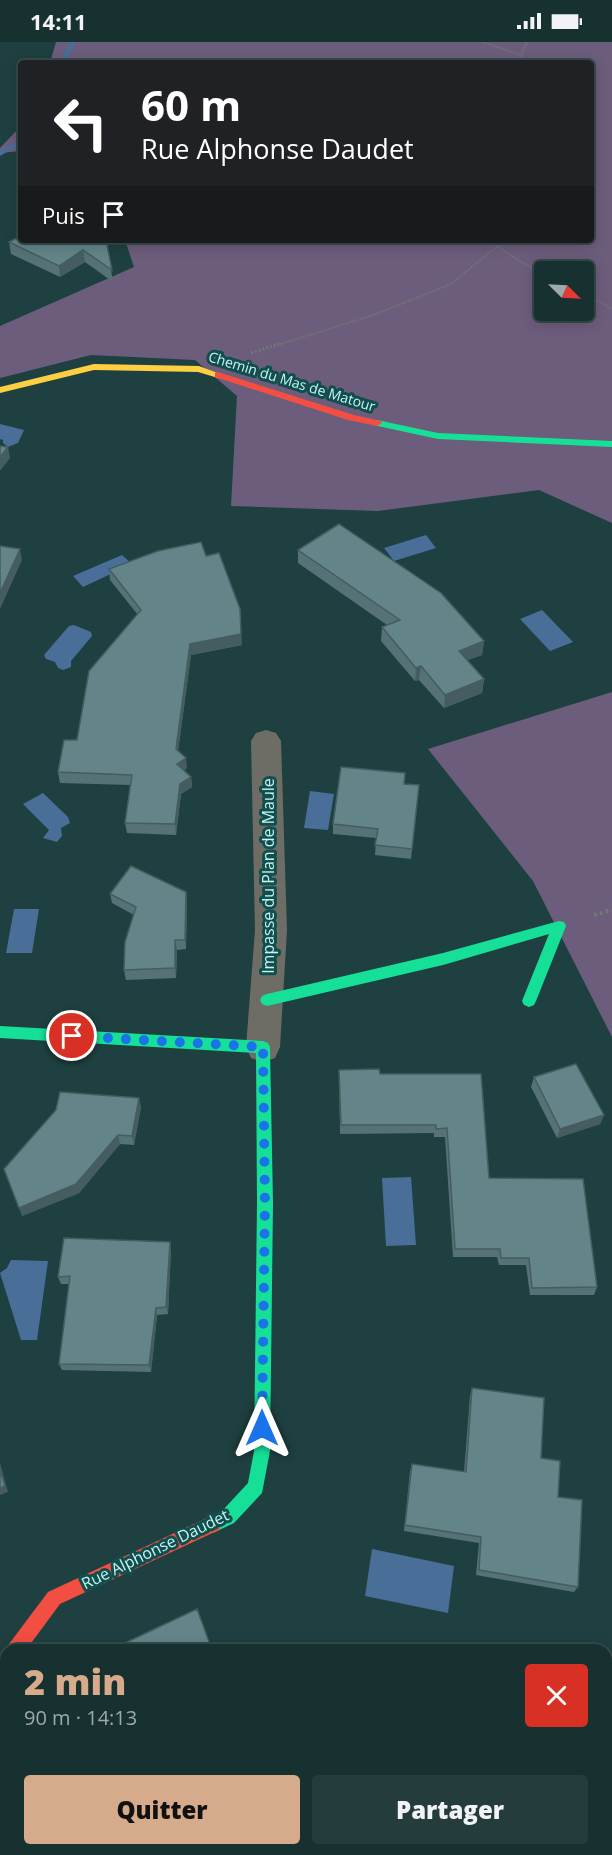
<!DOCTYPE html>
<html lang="fr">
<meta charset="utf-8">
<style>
:root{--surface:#173030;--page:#243c3c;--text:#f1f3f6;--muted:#9ea9ab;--line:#364b4c;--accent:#d6ab8b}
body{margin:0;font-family:"Open Sans",sans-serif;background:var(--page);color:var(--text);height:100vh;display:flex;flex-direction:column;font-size:22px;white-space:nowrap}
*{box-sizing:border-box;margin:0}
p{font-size:20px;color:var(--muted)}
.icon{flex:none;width:33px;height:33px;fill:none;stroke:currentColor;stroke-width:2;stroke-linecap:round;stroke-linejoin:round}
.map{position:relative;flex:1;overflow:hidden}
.details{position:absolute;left:0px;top:1602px;width:612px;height:212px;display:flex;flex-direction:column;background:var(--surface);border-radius:18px 18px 0 0;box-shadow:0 3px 15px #0003,0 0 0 2px var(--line)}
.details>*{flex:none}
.guide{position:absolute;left:18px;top:18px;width:576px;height:183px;border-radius:6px;box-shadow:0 3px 15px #0003,0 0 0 2px var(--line);background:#202124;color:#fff;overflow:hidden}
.needle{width:39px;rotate:114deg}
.buttons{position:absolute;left:534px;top:219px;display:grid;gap:12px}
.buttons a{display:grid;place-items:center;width:60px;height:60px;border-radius:6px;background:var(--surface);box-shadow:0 3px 15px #0003,0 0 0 2px var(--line);font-size:30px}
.pin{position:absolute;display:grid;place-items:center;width:51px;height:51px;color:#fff;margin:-26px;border:3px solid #fff;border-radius:50%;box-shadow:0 2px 6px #0007}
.me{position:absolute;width:66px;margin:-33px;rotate:0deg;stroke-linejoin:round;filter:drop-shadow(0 0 4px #0008)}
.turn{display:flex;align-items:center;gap:21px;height:126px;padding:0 24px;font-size:27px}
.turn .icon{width:78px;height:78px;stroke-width:2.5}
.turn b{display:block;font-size:42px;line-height:51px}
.then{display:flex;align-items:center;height:57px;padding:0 24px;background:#0003;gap:12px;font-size:22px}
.round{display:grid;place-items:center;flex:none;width:63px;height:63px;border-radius:6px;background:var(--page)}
.head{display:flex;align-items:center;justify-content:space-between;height:102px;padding:0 24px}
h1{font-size:36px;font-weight:800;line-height:45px;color:var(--accent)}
.cta{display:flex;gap:12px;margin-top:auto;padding:12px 24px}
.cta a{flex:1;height:69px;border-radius:6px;background:var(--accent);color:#111;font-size:24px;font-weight:800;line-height:69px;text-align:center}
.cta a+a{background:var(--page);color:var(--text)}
.status{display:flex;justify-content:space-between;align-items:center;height:42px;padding:0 30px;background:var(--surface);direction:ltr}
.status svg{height:16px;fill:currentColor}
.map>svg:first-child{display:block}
</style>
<div class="status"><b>14:11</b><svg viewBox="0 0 49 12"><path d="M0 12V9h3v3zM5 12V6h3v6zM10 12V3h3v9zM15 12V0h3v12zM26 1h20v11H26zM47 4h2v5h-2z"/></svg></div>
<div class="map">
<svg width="612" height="1813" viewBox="0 0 612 1813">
<rect width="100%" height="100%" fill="#1f4040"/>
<!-- green -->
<path fill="#6d5d7c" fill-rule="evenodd" d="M 56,0 L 612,0 L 612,481 L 539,448 L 378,469 L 231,464 L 237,354 L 195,318 L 91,313 L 0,336 L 0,284 L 134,225 L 125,198 L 591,198 L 591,21 L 50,21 ZM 544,230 L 584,230 L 584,268 L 544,268 Z
M 21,84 L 21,109 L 0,111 L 0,106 Z
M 612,650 L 612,995 L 533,839 L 428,707 Z"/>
<!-- water -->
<path fill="#496e98" d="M 0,382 L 24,388 L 18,401 L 8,405 L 3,401 L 3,398 L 0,397 Z
M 426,493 L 436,506 L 394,519 L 384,506 Z
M 122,513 L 132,522 L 83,545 L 73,534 Z
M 542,568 L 573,600 L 550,609 L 520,577 Z
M 74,583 L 91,590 L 92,594 L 71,619 L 71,625 L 63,628 L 58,626 L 55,620 L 46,617 L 44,613 L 69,584 Z
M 310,749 L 334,752 L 328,788 L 304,786 Z
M 43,751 L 68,775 L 70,781 L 61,786 L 62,794 L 57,800 L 43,796 L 49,788 L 23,762 Z
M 14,867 L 39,867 L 32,911 L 6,911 Z
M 411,1135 L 416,1203 L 386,1204 L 382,1136 Z
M 11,1218 L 48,1219 L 37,1298 L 21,1298 L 0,1231 L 7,1226 Z
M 372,1507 L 454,1524 L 448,1571 L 365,1554 Z"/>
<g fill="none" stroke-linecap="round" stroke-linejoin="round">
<!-- stream -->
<path fill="#496e98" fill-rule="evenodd" d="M 69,0 L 75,0 L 66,21 L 60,21 Z
M 21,97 L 21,102 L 0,114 L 0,109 Z"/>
<!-- path-far2 -->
<path stroke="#707874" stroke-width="2" stroke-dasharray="1.5 1.5" stroke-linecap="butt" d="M 482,0 L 521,13
M 527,0 L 521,13 L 527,21
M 497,204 L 521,220 L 544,231
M 584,251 L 612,267
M 274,304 L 371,274 L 451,242 L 505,198"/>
<!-- path-far1 -->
<path stroke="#707874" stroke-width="3" stroke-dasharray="2 2" stroke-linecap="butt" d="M 251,311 L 279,302"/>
<!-- path -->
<path stroke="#707874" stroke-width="4" stroke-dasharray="3 3" stroke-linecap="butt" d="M 594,873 L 612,868"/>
<!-- street -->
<path fill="#6d6d66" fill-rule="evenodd" d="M 266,688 L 276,691 L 281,699 L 287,888 L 280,1005 L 275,1016 L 263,1020 L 251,1016 L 246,1005 L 255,888 L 251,699 L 256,691 Z
M 6,1647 L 6,1731 L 0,1733 L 0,1650 Z"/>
<!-- fast -->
<path fill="#16e098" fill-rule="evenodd" d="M 377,378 L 438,391 L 612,399 L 612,405 L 438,397 L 373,383 L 372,381 Z
M 559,879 L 564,880 L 566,884 L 536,959 L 534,963 L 529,965 L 524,963 L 522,959 L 549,892 L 443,923 L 267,964 L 262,962 L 260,958 L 262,954 L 267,952 L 443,911 Z
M 0,984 L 263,999 L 268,1001 L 270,1005 L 273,1161 L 270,1409 L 262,1451 L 234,1481 L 213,1491 L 207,1488 L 204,1482 L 207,1476 L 222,1469 L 248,1441 L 254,1409 L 257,1161 L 256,1011 L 0,996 Z"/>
<!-- slow -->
<path fill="#ffcf43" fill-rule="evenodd" d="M 94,322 L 199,324 L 223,333 L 218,336 L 198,330 L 94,328 L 0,351 L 0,345 Z"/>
<!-- jam -->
<path fill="#f24e42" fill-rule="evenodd" d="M 218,330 L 354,373 L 381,379 L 382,381 L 377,384 L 348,378 L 215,335 L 215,331 Z
M 213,1473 L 219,1476 L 222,1482 L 219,1488 L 60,1562 L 26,1608 L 6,1608 L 9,1602 L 48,1550 Z"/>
</g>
<!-- wall -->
<path fill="#557277" d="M 106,198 L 113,240 L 85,220 L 60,235 L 11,212 L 9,200 Z
M 298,508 L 484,599 L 482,613 L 467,618 L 484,637 L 482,651 L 444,666 L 419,638 L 415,639 L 381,599 L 382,585 L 387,583 L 298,521 Z
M 109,527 L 242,603 L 191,613 L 178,709 L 187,726 L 184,728 L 191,735 L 192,745 L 181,752 L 176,793 L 127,791 L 125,781 L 130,743 L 60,741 L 58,730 L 77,698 L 138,573 L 110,538 Z
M 404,742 L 419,743 L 411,817 L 375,813 L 376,796 L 333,792 L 333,782 Z
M 186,850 L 187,860 L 186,907 L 177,908 L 176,936 L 126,938 L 124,928 L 134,873 L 112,861 L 110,852 Z
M 339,1028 L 380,1032 L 481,1032 L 489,1136 L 597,1245 L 594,1253 L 530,1253 L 526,1223 L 499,1223 L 497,1215 L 453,1215 L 445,1095 L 434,1095 L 434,1091 L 340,1092 Z
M 534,1035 L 604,1073 L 600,1082 L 557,1096 L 531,1045 Z
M 141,1065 L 134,1103 L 120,1102 L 79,1151 L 22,1174 Z
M 171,1207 L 168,1272 L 157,1273 L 151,1330 L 62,1328 L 59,1322 L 69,1242 L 61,1242 L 58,1235 Z
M 472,1346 L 541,1416 L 558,1455 L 578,1545 L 574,1550 L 476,1533 L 479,1501 L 404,1489 L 410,1429 L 412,1422 L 464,1430 L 470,1354 Z"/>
<!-- shaded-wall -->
<path fill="#455d61" d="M 83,208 L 85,220 L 60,235 L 59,224 Z
M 8,405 L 10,416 L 0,429 L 0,415 Z
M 20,507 L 22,518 L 0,567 L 0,551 Z
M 240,567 L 242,603 L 191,613 L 177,717 L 176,707 L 190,602 Z
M 484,599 L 482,613 L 457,622 L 459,609 Z
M 421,624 L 419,638 L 415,639 L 416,626 Z
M 484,637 L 482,651 L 444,666 L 445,653 Z
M 186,716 L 187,726 L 178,732 L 177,722 Z
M 191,735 L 192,745 L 181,752 L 176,793 L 175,782 L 180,742 Z
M 186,850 L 187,860 L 186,907 L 185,898 Z
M 175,898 L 177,908 L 176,936 L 175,926 Z
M 139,1056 L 141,1065 L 134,1103 L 132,1094 Z
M 604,1073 L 600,1082 L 557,1096 L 560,1087 Z
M 118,1093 L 120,1102 L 79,1151 L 22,1174 L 19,1166 Z
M 170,1200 L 171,1207 L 168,1272 L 166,1265 Z
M 156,1266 L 157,1273 L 151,1330 L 149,1323 Z
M 0,1421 L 8,1450 L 0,1453 Z"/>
<!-- building -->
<path fill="#63858a" stroke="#455d61" stroke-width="1.5" d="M 21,194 L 21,198 L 106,198 L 112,228 L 83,208 L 59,224 L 9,200 Z
M 0,404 L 8,405 L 0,415 Z
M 339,482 L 441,551 L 484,599 L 459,609 L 484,637 L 445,653 L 421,624 L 416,626 L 382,585 L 400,578 L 298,508 Z
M 201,500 L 206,514 L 219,511 L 240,567 L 241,592 L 190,602 L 176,707 L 186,716 L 177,722 L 191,735 L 180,742 L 175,782 L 125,781 L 132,733 L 58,730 L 64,698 L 77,698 L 89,629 L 141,568 L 109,527 L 158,509 Z
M 0,504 L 20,507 L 0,551 Z
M 341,725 L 405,731 L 404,742 L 419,743 L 412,807 L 375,803 L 378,787 L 333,782 Z
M 131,824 L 186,850 L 185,898 L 175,898 L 175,926 L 124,928 L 125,900 L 136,865 L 110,852 Z
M 576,1022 L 604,1073 L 560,1087 L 534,1035 Z
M 379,1027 L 380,1032 L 481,1032 L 489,1136 L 583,1137 L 597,1245 L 532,1246 L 529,1216 L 501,1216 L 500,1207 L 455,1207 L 447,1086 L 436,1087 L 436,1083 L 341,1083 L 339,1028 Z
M 60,1050 L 139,1056 L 132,1094 L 118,1093 L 76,1142 L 19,1166 L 4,1127 L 56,1068 Z
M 64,1196 L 170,1200 L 166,1265 L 156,1266 L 149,1323 L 59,1322 L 70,1234 L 58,1235 Z
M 472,1346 L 544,1356 L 541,1416 L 560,1419 L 558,1455 L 582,1458 L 578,1545 L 479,1528 L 481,1495 L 405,1483 L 412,1422 L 466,1430 Z
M 0,1429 L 5,1444 L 0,1446 Z
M 197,1567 L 212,1608 L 110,1608 Z"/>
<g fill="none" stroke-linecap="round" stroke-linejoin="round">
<!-- route -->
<path stroke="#1a73e8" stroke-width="10" stroke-dasharray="0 18" d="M 72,994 L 263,1005 L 265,1161 L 262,1386"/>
</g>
<g text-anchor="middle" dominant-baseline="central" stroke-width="6" stroke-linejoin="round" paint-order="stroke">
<!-- far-street labels -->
<g font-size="14" fill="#c5f5f4" stroke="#114e4d">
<text transform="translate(292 339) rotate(17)">Chemin du Mas de Matour</text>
</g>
<!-- street labels -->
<g font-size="16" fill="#c5f5f4" stroke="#114e4d">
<text transform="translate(268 834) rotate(-90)">Impasse du Plan de Maule</text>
<text transform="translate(155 1507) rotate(-26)">Rue Alphonse Daudet</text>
</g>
</g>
</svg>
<div class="buttons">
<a><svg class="needle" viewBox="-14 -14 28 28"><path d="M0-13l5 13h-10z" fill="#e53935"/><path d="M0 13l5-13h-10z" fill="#9ea9ab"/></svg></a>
</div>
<div class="pin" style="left:72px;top:994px;background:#d93025"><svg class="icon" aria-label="arrive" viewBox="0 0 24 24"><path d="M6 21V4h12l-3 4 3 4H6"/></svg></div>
<svg class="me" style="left:262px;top:1386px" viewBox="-20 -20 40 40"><path d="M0-17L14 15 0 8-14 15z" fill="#1a73e8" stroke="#fff" stroke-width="4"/></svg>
<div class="guide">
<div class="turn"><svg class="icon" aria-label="left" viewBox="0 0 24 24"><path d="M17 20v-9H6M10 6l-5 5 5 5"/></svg><div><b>60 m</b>Rue Alphonse Daudet</div></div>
<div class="then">Puis<svg class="icon" aria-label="arrive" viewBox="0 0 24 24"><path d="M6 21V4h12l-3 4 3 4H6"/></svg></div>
</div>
<section class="details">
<div class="head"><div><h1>2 min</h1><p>90 m · 14:13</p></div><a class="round" style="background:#d93025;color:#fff"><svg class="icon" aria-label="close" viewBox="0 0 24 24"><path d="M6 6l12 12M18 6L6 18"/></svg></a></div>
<div class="cta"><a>Quitter</a><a>Partager</a></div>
</section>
</div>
